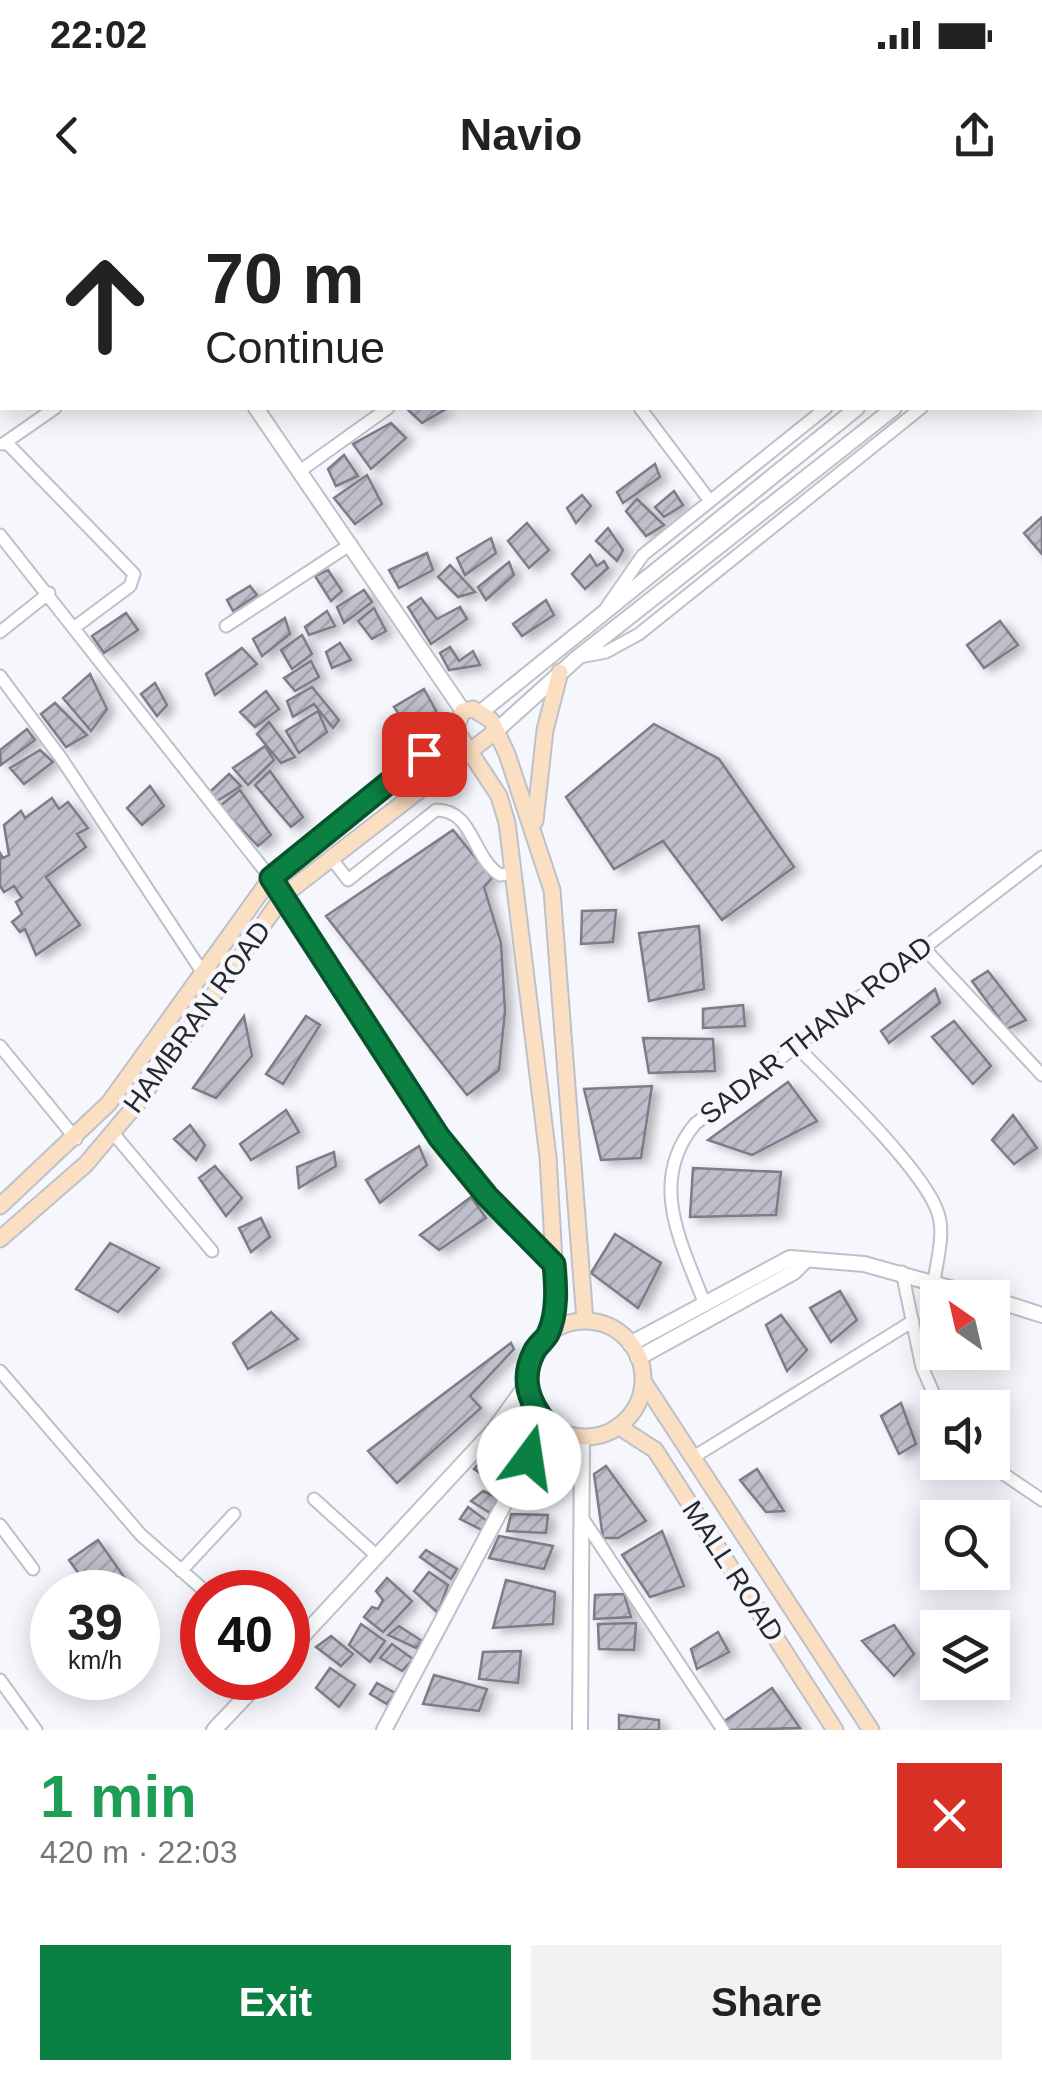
<!DOCTYPE html>
<meta charset="utf-8">
<style>
:root{--surface:#fff;--page:#f2f2f2;--text:#222;--muted:#767676;--accent:#0b8043}
body{margin:0;font-family:Arial,sans-serif;background:var(--page);color:var(--text);height:100vh;display:flex;flex-direction:column;font-size:38px;white-space:nowrap}
*{box-sizing:border-box;margin:0}
p{font-size:32px;color:var(--muted)}
.icon{flex:none;width:55px;height:55px;fill:none;stroke:currentColor;stroke-width:2;stroke-linecap:round;stroke-linejoin:round}
.map{position:relative;height:1530px;overflow:hidden}
.side{display:flex;flex-direction:column;background:var(--surface);flex:1}
.side>*{flex:none}
.banner{position:absolute;left:0px;top:0px;width:1042px;height:210px;box-shadow:0 5px 25px #0003;background:#fff;color:var(--text);overflow:hidden}
.needle{width:65px;rotate:326deg}
.buttons{position:absolute;left:920px;top:1080px;display:grid;gap:20px}
.buttons a{display:grid;place-items:center;width:90px;height:90px;border-radius:0px;background:var(--surface);box-shadow:0 5px 25px #0003;font-size:50px}
.speed{position:absolute;left:30px;top:1370px;display:flex;gap:20px;font-size:50px;font-weight:700;text-align:center}
.speed>*{display:grid;place-content:center;width:130px;height:130px;border-radius:50%;background:var(--surface);box-shadow:0 5px 25px #0003;line-height:1}
.speed small{font-size:25px;font-weight:400}
.speed .limit{border:15px solid #d22;background:#fff;color:#111}
.pin{position:absolute;display:grid;place-items:center;width:85px;height:85px;color:#fff;margin:-42px;border-radius:20px;box-shadow:0 5px 15px #0006}
.me{position:absolute;width:110px;margin:-55px;rotate:14deg;stroke-linejoin:round;filter:drop-shadow(0 0 8px #0008)}
.turn{display:flex;align-items:center;gap:35px;height:210px;padding:0 40px;font-size:45px}
.turn .icon{width:130px;height:130px;stroke-width:2.5}
.turn b{display:block;font-size:70px;line-height:85px}
.round{display:grid;place-items:center;flex:none;width:105px;height:105px;border-radius:0px;background:var(--page)}
.summary{display:flex;align-items:center;justify-content:space-between;height:170px;padding:0 40px}
h1{font-size:60px;font-weight:800;line-height:75px;color:#1e9e55}
.cta{display:flex;gap:20px;margin-top:auto;padding:20px 40px}
.cta a{flex:1;height:115px;border-radius:0px;background:var(--accent);color:#fff;font-size:40px;font-weight:800;line-height:115px;text-align:center}
.cta a+a{background:var(--page);color:var(--text)}
.status{display:flex;justify-content:space-between;align-items:center;height:70px;padding:0 50px;background:var(--surface);direction:ltr}
.status svg{height:28px;fill:currentColor}
header{display:flex;justify-content:space-between;align-items:center;height:130px;padding:0 40px;background:var(--surface);font-size:45px;font-weight:800}
.map>svg:first-child{display:block}
</style>
<div class="status"><b>22:02</b><svg viewBox="0 0 49 12"><path d="M0 12V9h3v3zM5 12V6h3v6zM10 12V3h3v9zM15 12V0h3v12zM26 1h20v11H26zM47 4h2v5h-2z"/></svg></div>
<header><svg class="icon" aria-label="back" viewBox="0 0 24 24"><path d="M15 5l-7 7 7 7"/></svg>Navio<svg class="icon" aria-label="share" viewBox="0 0 24 24"><path d="M12 15V3M7 8l5-5 5 5M5 13v7h14v-7"/></svg></header>
<div class="map">
<svg width="1042" height="1530" viewBox="0 0 1042 1530">
<defs>
<pattern id="building-hatch" width="6" height="6" patternUnits="userSpaceOnUse" patternTransform="scale(2.5)"><rect width="6" height="6" fill="#bebfca"/><path d="M-1 1l2-2M0 6l6-6M5 7l2-2" fill="none" stroke="#a3a4ae"/></pattern>
<filter id="shadow"><feDropShadow dx="7" dy="4" stdDeviation="5" flood-color="#0004"/></filter>
</defs>
<rect width="100%" height="100%" fill="#f6f7fd"/>
<!-- building -->
<path fill="url(#building-hatch)" stroke="#7b7d86" stroke-width="2.5" filter="url(#shadow)" d="M 406,208 L 445,208 L 446,209 L 422,223 Z
M 391,223 L 406,238 L 371,269 L 353,244 Z
M 344,255 L 358,276 L 336,286 L 328,269 Z
M 655,264 L 660,277 L 623,303 L 617,292 Z
M 367,275 L 382,304 L 355,324 L 334,298 Z
M 674,291 L 683,305 L 664,317 L 655,307 Z
M 582,295 L 591,306 L 576,323 L 567,308 Z
M 637,299 L 664,325 L 646,336 L 626,311 Z
M 1042,317 L 1042,354 L 1024,333 Z
M 527,323 L 549,350 L 529,368 L 508,341 Z
M 608,328 L 623,350 L 617,361 L 596,341 Z
M 491,338 L 496,353 L 465,375 L 457,358 Z
M 427,353 L 433,370 L 399,388 L 389,370 Z
M 590,355 L 597,366 L 604,361 L 608,368 L 585,389 L 572,374 Z
M 509,362 L 514,375 L 486,400 L 478,387 Z
M 450,365 L 475,392 L 458,397 L 438,377 Z
M 328,370 L 342,391 L 331,401 L 315,376 Z
M 250,386 L 257,395 L 233,411 L 227,400 Z
M 364,390 L 372,402 L 344,423 L 337,407 Z
M 421,398 L 437,419 L 460,407 L 467,419 L 431,444 L 408,407 Z
M 546,400 L 554,415 L 522,436 L 513,424 Z
M 374,408 L 386,431 L 372,439 L 358,421 Z
M 327,411 L 335,426 L 309,435 L 305,427 Z
M 126,413 L 138,430 L 104,453 L 92,436 Z
M 285,418 L 290,434 L 262,456 L 253,439 Z
M 1000,421 L 1018,445 L 984,468 L 967,445 Z
M 302,435 L 312,454 L 292,469 L 281,450 Z
M 340,443 L 351,460 L 332,468 L 326,452 Z
M 450,447 L 459,461 L 473,451 L 480,465 L 449,470 L 440,453 Z
M 242,448 L 257,464 L 215,495 L 206,474 Z
M 311,461 L 319,477 L 295,491 L 284,478 Z
M 90,474 L 107,509 L 91,531 L 63,498 Z
M 155,483 L 167,505 L 157,516 L 141,494 Z
M 312,487 L 339,520 L 333,528 L 314,504 L 293,517 L 287,501 Z
M 424,489 L 440,518 L 415,538 L 394,507 Z
M 266,491 L 279,509 L 255,527 L 240,512 Z
M 55,503 L 87,535 L 66,547 L 41,514 Z
M 318,511 L 327,532 L 299,553 L 286,531 Z
M 269,522 L 295,557 L 281,563 L 257,534 Z
M 654,524 L 719,559 L 794,667 L 722,720 L 663,641 L 614,669 L 566,597 Z
M 27,529 L 35,540 L 1,565 L 0,550 Z
M 265,546 L 274,560 L 248,585 L 233,568 Z
M 40,550 L 53,562 L 24,584 L 10,568 Z
M 270,571 L 303,617 L 291,627 L 255,585 Z
M 229,574 L 241,586 L 217,601 L 210,592 Z
M 150,586 L 164,606 L 142,625 L 127,608 Z
M 240,590 L 271,635 L 258,646 L 220,606 Z
M 52,598 L 59,609 L 68,602 L 88,628 L 77,634 L 86,647 L 46,677 L 80,725 L 36,755 L 25,729 L 20,732 L 12,722 L 22,714 L 16,702 L 22,698 L 14,686 L 4,692 L 0,686 L 0,653 L 3,658 L 9,655 L 4,625 L 21,611 L 25,618 Z
M 453,630 L 492,678 L 484,687 L 501,743 L 505,811 L 499,870 L 467,895 L 326,716 Z
M 616,710 L 613,742 L 581,744 L 582,711 Z
M 699,726 L 704,789 L 649,801 L 639,733 Z
M 988,771 L 1026,820 L 1007,829 L 972,781 Z
M 935,789 L 940,803 L 889,843 L 881,831 Z
M 743,805 L 745,826 L 703,828 L 703,809 Z
M 244,816 L 252,856 L 216,898 L 193,888 Z
M 306,816 L 320,825 L 283,884 L 266,874 Z
M 954,821 L 991,866 L 973,884 L 932,837 Z
M 643,838 L 713,839 L 715,871 L 649,873 Z
M 788,882 L 817,921 L 752,955 L 708,940 Z
M 652,886 L 641,958 L 601,960 L 584,889 Z
M 286,910 L 299,932 L 251,960 L 240,944 Z
M 1013,915 L 1037,948 L 1014,964 L 992,940 Z
M 190,925 L 205,945 L 196,960 L 174,939 Z
M 419,946 L 427,965 L 380,1003 L 366,980 Z
M 334,952 L 336,966 L 299,988 L 297,967 Z
M 215,966 L 242,998 L 226,1016 L 199,978 Z
M 693,968 L 781,972 L 776,1015 L 690,1017 Z
M 471,997 L 486,1018 L 439,1050 L 420,1035 Z
M 261,1018 L 270,1037 L 251,1052 L 239,1028 Z
M 615,1034 L 661,1063 L 638,1108 L 591,1073 Z
M 110,1043 L 159,1068 L 118,1112 L 76,1089 Z
M 840,1091 L 857,1120 L 831,1142 L 810,1108 Z
M 271,1112 L 298,1139 L 248,1169 L 233,1143 Z
M 781,1115 L 807,1150 L 787,1171 L 766,1125 Z
M 511,1143 L 514,1149 L 470,1196 L 481,1208 L 397,1283 L 368,1251 Z
M 901,1203 L 916,1244 L 899,1254 L 881,1216 Z
M 516,1219 L 527,1224 L 496,1284 L 474,1269 Z
M 606,1266 L 646,1321 L 618,1338 L 603,1338 L 594,1274 Z
M 757,1269 L 784,1311 L 766,1312 L 740,1280 Z
M 483,1291 L 500,1299 L 490,1313 L 471,1301 Z
M 468,1307 L 487,1321 L 482,1330 L 460,1319 Z
M 511,1314 L 548,1315 L 546,1333 L 507,1331 Z
M 662,1331 L 684,1386 L 650,1397 L 622,1355 Z
M 499,1336 L 553,1346 L 544,1369 L 489,1358 Z
M 98,1340 L 129,1384 L 117,1392 L 92,1392 L 69,1360 Z
M 426,1350 L 457,1369 L 451,1379 L 420,1357 Z
M 429,1372 L 448,1385 L 438,1413 L 414,1391 Z
M 387,1378 L 412,1401 L 383,1432 L 364,1417 L 372,1407 L 378,1409 L 383,1400 L 376,1391 Z
M 506,1380 L 555,1392 L 553,1424 L 493,1428 Z
M 624,1394 L 631,1417 L 594,1419 L 595,1395 Z
M 636,1423 L 634,1450 L 599,1449 L 598,1424 Z
M 361,1424 L 385,1441 L 370,1462 L 349,1445 Z
M 894,1425 L 914,1454 L 894,1476 L 862,1441 Z
M 399,1426 L 422,1441 L 416,1448 L 388,1435 Z
M 718,1432 L 729,1452 L 697,1469 L 691,1449 Z
M 331,1436 L 353,1454 L 341,1466 L 316,1447 Z
M 392,1444 L 413,1459 L 402,1471 L 380,1458 Z
M 521,1451 L 518,1483 L 479,1479 L 483,1452 Z
M 330,1468 L 355,1485 L 339,1507 L 316,1488 Z
M 434,1475 L 487,1489 L 479,1511 L 423,1504 Z
M 377,1483 L 395,1493 L 387,1504 L 370,1494 Z
M 772,1488 L 800,1528 L 728,1530 L 723,1522 Z
M 619,1515 L 659,1520 L 659,1530 L 619,1530 Z"/>
<g fill="none" stroke-linecap="round" stroke-linejoin="round">
<defs>
<path id="minor" d="M 149,0 L 151,2
M 365,0 L 367,2
M 427,0 L 428,2
M 510,0 L 512,2
M 624,0 L 625,2
M 721,0 L 723,2
M 809,0 L 811,2
M 874,0 L 876,2
M 976,0 L 978,2
M 259,2 L 262,0
M 607,2 L 610,0
M 676,2 L 679,0
M 0,78 L 2,81
M 1040,113 L 1042,119
M 640,208 L 710,301
M 6,242 L 134,374 L 130,386 L 75,427
M 3,244 L 55,208
M 300,271 L 388,208
M 0,335 L 284,695 L 439,937 L 487,996 L 554,1063
M 606,408 L 643,355 L 826,208
M 226,426 L 351,344
M 0,432 L 49,393
M 580,457 L 606,452 L 639,434 L 921,208
M 0,476 L 61,558 L 203,773
M 331,658 L 348,680 L 436,610 C 474,610 471,656 500,675 L 513,673
M 923,747 L 1042,875
M 0,846 L 76,939
M 798,848 C 832,882 925,971 938,1013 C 945,1033 937,1060 934,1082
M 113,933 L 212,1051
M 902,1072 L 922,1167 L 940,1208
M 704,1102 C 680,1040 648,981 695,924 L 1042,657
M 0,1171 L 141,1335 L 206,1392
M 692,1258 L 913,1121
M 986,1262 L 1042,1300
M 314,1299 L 377,1356
M 583,1319 L 723,1530
M 0,1325 L 33,1369
M 181,1371 L 234,1314
M 0,1480 L 36,1530"/>
<path id="tertiary" d="M 212,2 L 212,0
M 1040,65 L 1042,63
M 1040,91 L 1042,89
M 256,208 L 463,511
M 481,512 L 857,208
M 496,531 L 577,458 L 894,208
M 992,1099 L 1042,1115
M 630,1144 L 790,1058 L 864,1064 L 986,1098
M 638,1158 L 794,1072 L 805,1061
M 498,1228 L 534,1209
M 288,1452 L 493,1231 L 527,1184
M 214,1530 L 263,1478
M 384,1530 L 547,1223
M 580,1530 L 582,1237"/>
<path id="secondary" d="M 455,529 L 499,596 L 507,623 L 548,957 L 556,1094 L 548,1134
M 535,621 L 545,530 L 560,472
M 0,1006 L 109,903 L 271,678 L 455,529 L 463,511 L 473,509 L 491,520 L 507,554 L 552,690 L 585,1121
M 0,1039 L 86,964 L 139,901 L 284,695 L 496,531
M527 1179a58 58 0 1 1 116 0a58 58 0 1 1-116 0Z
M 643,1181 L 871,1530
M 618,1226 L 655,1250 L 835,1530"/>
</defs>
<!-- minor casing -->
<use href="#minor" stroke="#bec0ca" stroke-width="15"/>
<!-- tertiary casing -->
<use href="#tertiary" stroke="#bec0ca" stroke-width="18"/>
<!-- secondary casing -->
<use href="#secondary" stroke="#bec0ca" stroke-width="19"/>
<!-- minor -->
<use href="#minor" stroke="#fff" stroke-width="11"/>
<!-- tertiary -->
<use href="#tertiary" stroke="#fff" stroke-width="14"/>
<!-- secondary -->
<use href="#secondary" stroke="#fbdfc3" stroke-width="15"/>
</g>
<g fill="none" stroke-linecap="round" stroke-linejoin="round">
<defs>
<path id="route" d="M 424,554 L 271,678 L 439,937 L 487,996 L 554,1064 C 556,1085 558,1113 548,1134 C 545,1140 537,1145 534,1152 C 520,1179 529,1203 547,1224 L 529,1258"/>
</defs>
<!-- route casing -->
<use href="#route" stroke="#07532c" stroke-width="25"/>
<!-- route -->
<use href="#route" stroke="#0b8043" stroke-width="18"/>
</g>
<g text-anchor="middle" dominant-baseline="central" stroke-width="9" stroke-linejoin="round" paint-order="stroke">
<!-- street labels -->
<g font-size="28" fill="#28292d" stroke="#f6f7fd">
<text transform="translate(197 817) rotate(-54)">HAMBRAN ROAD</text>
<text transform="translate(816 830) rotate(-38)">SADAR THANA ROAD</text>
<text transform="translate(733 1371) rotate(57)">MALL ROAD</text>
</g>
</g>
</svg>
<div class="buttons">
<a><svg class="needle" viewBox="-14 -14 28 28"><path d="M0-13l5 13h-10z" fill="#e53935"/><path d="M0 13l5-13h-10z" fill="#767676"/></svg></a>
<a><svg class="icon" aria-label="sound" viewBox="0 0 24 24"><path d="M4 9h4l5-4v14l-5-4H4zM17 9q2 3 0 6"/></svg></a>
<a><svg class="icon" aria-label="search" viewBox="0 0 24 24"><circle cx="10" cy="10" r="6"/><path d="M15 15l6 6"/></svg></a>
<a><svg class="icon" aria-label="layers" viewBox="0 0 24 24"><path d="M12 4l9 5-9 5-9-5zM3 14l9 5 9-5"/></svg></a>
</div>
<div class="speed"><div>39<small>km/h</small></div><div class="limit">40</div></div>
<div class="pin" style="left:424px;top:554px;background:#d93025"><svg class="icon" aria-label="arrive" viewBox="0 0 24 24"><path d="M6 21V4h12l-3 4 3 4H6"/></svg></div>
<svg class="me" style="left:529px;top:1258px" viewBox="-20 -20 40 40"><circle r="19" fill="#fff"/><path d="M0-13L10 11 0 6-10 11z" fill="#0b8043"/></svg>
<div class="banner">
<div class="turn"><svg class="icon" aria-label="ahead" viewBox="0 0 24 24"><path d="M12 20V5M6 11l6-6 6 6"/></svg><div><b>70 m</b>Continue</div></div>
</div>
</div>
<section class="side">
<div class="summary"><div><h1>1 min</h1><p>420 m · 22:03</p></div><a class="round" style="background:#d93025;color:#fff"><svg class="icon" aria-label="close" viewBox="0 0 24 24"><path d="M6 6l12 12M18 6L6 18"/></svg></a></div>
<div class="cta"><a>Exit</a><a>Share</a></div>
</section>
